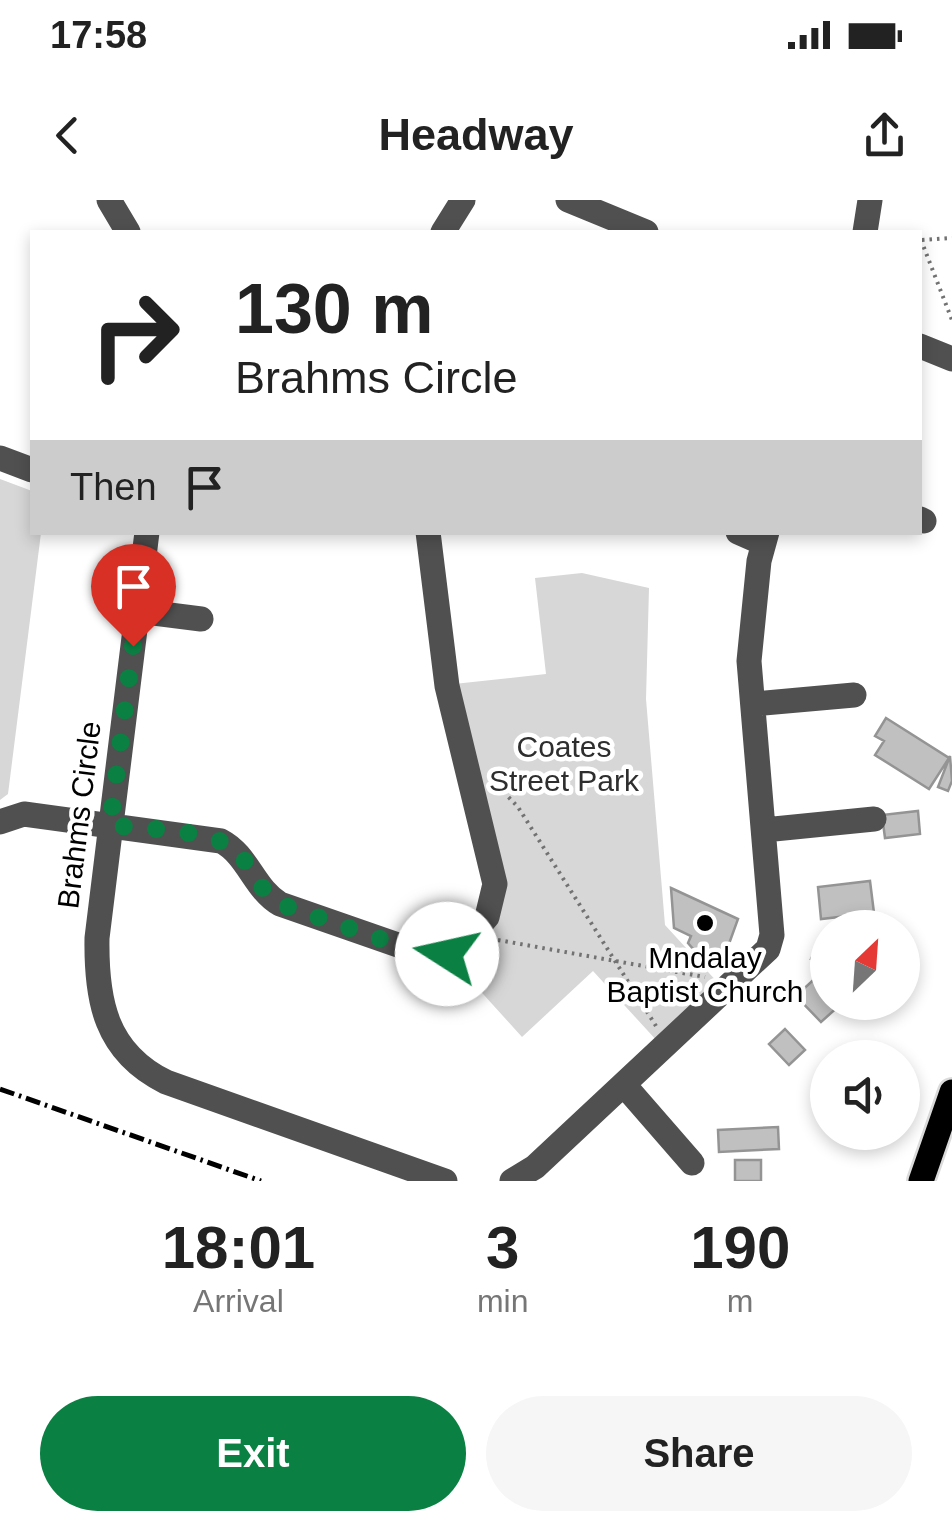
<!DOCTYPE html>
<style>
:root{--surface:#fff;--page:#f6f6f6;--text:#222;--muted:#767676;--accent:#0b8043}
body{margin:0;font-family:Helvetica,sans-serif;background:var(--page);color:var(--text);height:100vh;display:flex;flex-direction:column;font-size:38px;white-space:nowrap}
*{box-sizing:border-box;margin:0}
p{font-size:32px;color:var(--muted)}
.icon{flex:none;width:55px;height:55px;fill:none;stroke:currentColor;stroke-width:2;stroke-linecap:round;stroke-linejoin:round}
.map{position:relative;height:981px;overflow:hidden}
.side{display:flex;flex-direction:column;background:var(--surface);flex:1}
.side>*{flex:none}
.hud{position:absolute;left:30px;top:30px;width:892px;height:305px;border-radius:0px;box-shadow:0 5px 15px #0003;background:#fff;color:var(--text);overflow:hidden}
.needle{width:65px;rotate:25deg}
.fabs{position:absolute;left:810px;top:710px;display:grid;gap:20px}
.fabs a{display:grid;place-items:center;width:110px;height:110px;border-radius:50%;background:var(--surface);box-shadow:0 5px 15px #0003;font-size:50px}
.pin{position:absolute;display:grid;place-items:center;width:85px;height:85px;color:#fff;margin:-102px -42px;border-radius:50% 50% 50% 0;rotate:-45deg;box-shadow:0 0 10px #0007}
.pin .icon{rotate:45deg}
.me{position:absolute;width:110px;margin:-55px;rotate:280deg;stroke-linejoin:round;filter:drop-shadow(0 0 8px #0008)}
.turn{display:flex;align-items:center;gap:35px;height:210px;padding:0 40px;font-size:45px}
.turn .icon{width:130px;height:130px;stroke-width:2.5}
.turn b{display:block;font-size:70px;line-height:85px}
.then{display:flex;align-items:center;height:95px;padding:0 40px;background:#0003;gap:20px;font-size:38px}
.eta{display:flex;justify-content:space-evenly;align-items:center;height:170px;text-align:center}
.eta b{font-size:60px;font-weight:600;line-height:70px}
.button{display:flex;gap:20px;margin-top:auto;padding:20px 40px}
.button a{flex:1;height:115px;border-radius:60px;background:var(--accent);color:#fff;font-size:40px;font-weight:600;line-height:115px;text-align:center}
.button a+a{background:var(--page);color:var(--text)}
.status{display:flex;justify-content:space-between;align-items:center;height:70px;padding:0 50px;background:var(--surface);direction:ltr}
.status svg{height:28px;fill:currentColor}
header{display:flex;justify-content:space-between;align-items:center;height:130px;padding:0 40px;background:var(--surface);font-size:45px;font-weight:600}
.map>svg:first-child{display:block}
</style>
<div class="status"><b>17:58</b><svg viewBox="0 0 49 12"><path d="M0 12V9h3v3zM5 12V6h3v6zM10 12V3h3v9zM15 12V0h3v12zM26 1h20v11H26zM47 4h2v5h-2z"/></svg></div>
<header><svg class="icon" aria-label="back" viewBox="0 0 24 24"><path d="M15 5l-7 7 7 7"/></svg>Headway<svg class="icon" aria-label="share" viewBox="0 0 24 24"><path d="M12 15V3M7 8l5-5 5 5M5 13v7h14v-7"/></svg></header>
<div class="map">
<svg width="952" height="981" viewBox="0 0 952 981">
<rect width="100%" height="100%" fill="#fff"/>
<!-- green -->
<path fill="#d7d7d7" d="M 0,279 L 32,291 L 32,332 L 41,333 L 8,594 L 0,600 Z
M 582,373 L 649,388 L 646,499 L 665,725 L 720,785 L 658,842 L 593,771 L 522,837 L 455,763 L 499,718 L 505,686 L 454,484 L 546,474 L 535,378 Z"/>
<!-- building -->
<path fill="#c0c0c0" stroke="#949494" stroke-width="2.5" d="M 886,518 L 949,558 L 929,589 L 875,555 L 884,541 L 875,536 Z
M 950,556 L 952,581 L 948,591 L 938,587 Z
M 918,611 L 920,634 L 885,638 L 882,615 Z
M 870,681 L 874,713 L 821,719 L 818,687 Z
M 671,688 L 738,719 L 730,741 L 713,759 L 694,750 L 688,743 L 691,736 L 674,728 Z
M 821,737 L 828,741 L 828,766 L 811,759 Z
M 824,770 L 828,774 L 828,802 L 841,804 L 821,822 L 796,796 Z
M 785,829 L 805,850 L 789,865 L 769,844 Z
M 778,927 L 779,949 L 719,952 L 718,930 Z
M 735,960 L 761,960 L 761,981 L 735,981 Z"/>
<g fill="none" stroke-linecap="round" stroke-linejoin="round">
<defs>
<path id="major" d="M 921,981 L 952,892"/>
</defs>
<!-- major casing -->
<use href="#major" stroke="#dbdbdb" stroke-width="30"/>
<!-- path -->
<path stroke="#727272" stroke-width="4" stroke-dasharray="2.5 5" stroke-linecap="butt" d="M 921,40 L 952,120
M 922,40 L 952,38
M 493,581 L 518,607 L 656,826
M 498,740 L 705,777"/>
<!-- minor -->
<path stroke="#505050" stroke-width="25" d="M 109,0 L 128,32
M 568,0 L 646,32
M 443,32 L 463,0
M 865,32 L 870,0
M 920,146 L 952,159
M 0,258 L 32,270
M 920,319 L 924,321
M 147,332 L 97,738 C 96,800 105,852 166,882 L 445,981
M 738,332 L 763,343
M 138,411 L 201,419
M 753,504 L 854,495
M 0,622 L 24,614 L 221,641 C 248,655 254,689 280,704 L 418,752 L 458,751 L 487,717 L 495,684 L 447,486 L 428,332
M 764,630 L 874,619
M 625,886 L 692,963
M 512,981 L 535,967 L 768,749 L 772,735 L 749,461 L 759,361 L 767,332"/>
<!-- major -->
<use href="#major" stroke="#000" stroke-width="25"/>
<!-- rail -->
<path stroke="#000" stroke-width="5" stroke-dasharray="15 5 2.5 5" stroke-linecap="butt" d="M 0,889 L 261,981"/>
</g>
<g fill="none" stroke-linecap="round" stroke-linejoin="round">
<!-- route -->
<path stroke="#0b8043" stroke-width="18" stroke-dasharray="0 32.4" d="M 133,446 L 110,625 C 141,629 212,629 235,650 C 253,666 258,691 280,704 L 418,752 L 447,754"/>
</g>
<!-- markers -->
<circle fill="#000" stroke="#fff" stroke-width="4" cx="705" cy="723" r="10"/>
<g text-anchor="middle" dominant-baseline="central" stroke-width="9" stroke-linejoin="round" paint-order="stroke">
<!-- park labels -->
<g font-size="30" fill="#2e2e2e" stroke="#fff">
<text x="564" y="546">Coates<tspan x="564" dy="34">Street Park</tspan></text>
</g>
<!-- street labels -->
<g font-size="30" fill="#000" stroke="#fff">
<text transform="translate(79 615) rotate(-83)">Brahms Circle</text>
</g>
<!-- poi labels -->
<g font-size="30" fill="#000" stroke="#fff">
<text x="705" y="757">Mndalay<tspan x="705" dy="34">Baptist Church</tspan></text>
</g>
</g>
</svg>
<div class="fabs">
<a><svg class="needle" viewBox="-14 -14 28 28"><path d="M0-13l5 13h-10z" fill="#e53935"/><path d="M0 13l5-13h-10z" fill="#767676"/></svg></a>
<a><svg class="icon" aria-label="sound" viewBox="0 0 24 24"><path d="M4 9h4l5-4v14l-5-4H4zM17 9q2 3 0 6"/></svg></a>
</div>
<div class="pin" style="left:133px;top:446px;background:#d93025"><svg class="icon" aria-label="arrive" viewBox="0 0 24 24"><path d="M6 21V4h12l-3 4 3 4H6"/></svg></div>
<svg class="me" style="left:447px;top:754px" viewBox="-20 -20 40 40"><circle r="19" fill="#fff"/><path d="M0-13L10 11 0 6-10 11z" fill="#0b8043"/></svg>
<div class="hud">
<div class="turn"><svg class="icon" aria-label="right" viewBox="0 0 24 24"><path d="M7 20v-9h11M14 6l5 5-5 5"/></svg><div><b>130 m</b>Brahms Circle</div></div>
<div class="then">Then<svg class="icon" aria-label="arrive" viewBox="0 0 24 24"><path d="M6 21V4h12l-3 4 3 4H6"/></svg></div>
</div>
</div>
<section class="side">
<div class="eta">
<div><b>18:01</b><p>Arrival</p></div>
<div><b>3</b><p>min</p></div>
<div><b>190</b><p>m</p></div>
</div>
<div class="button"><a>Exit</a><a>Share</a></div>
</section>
